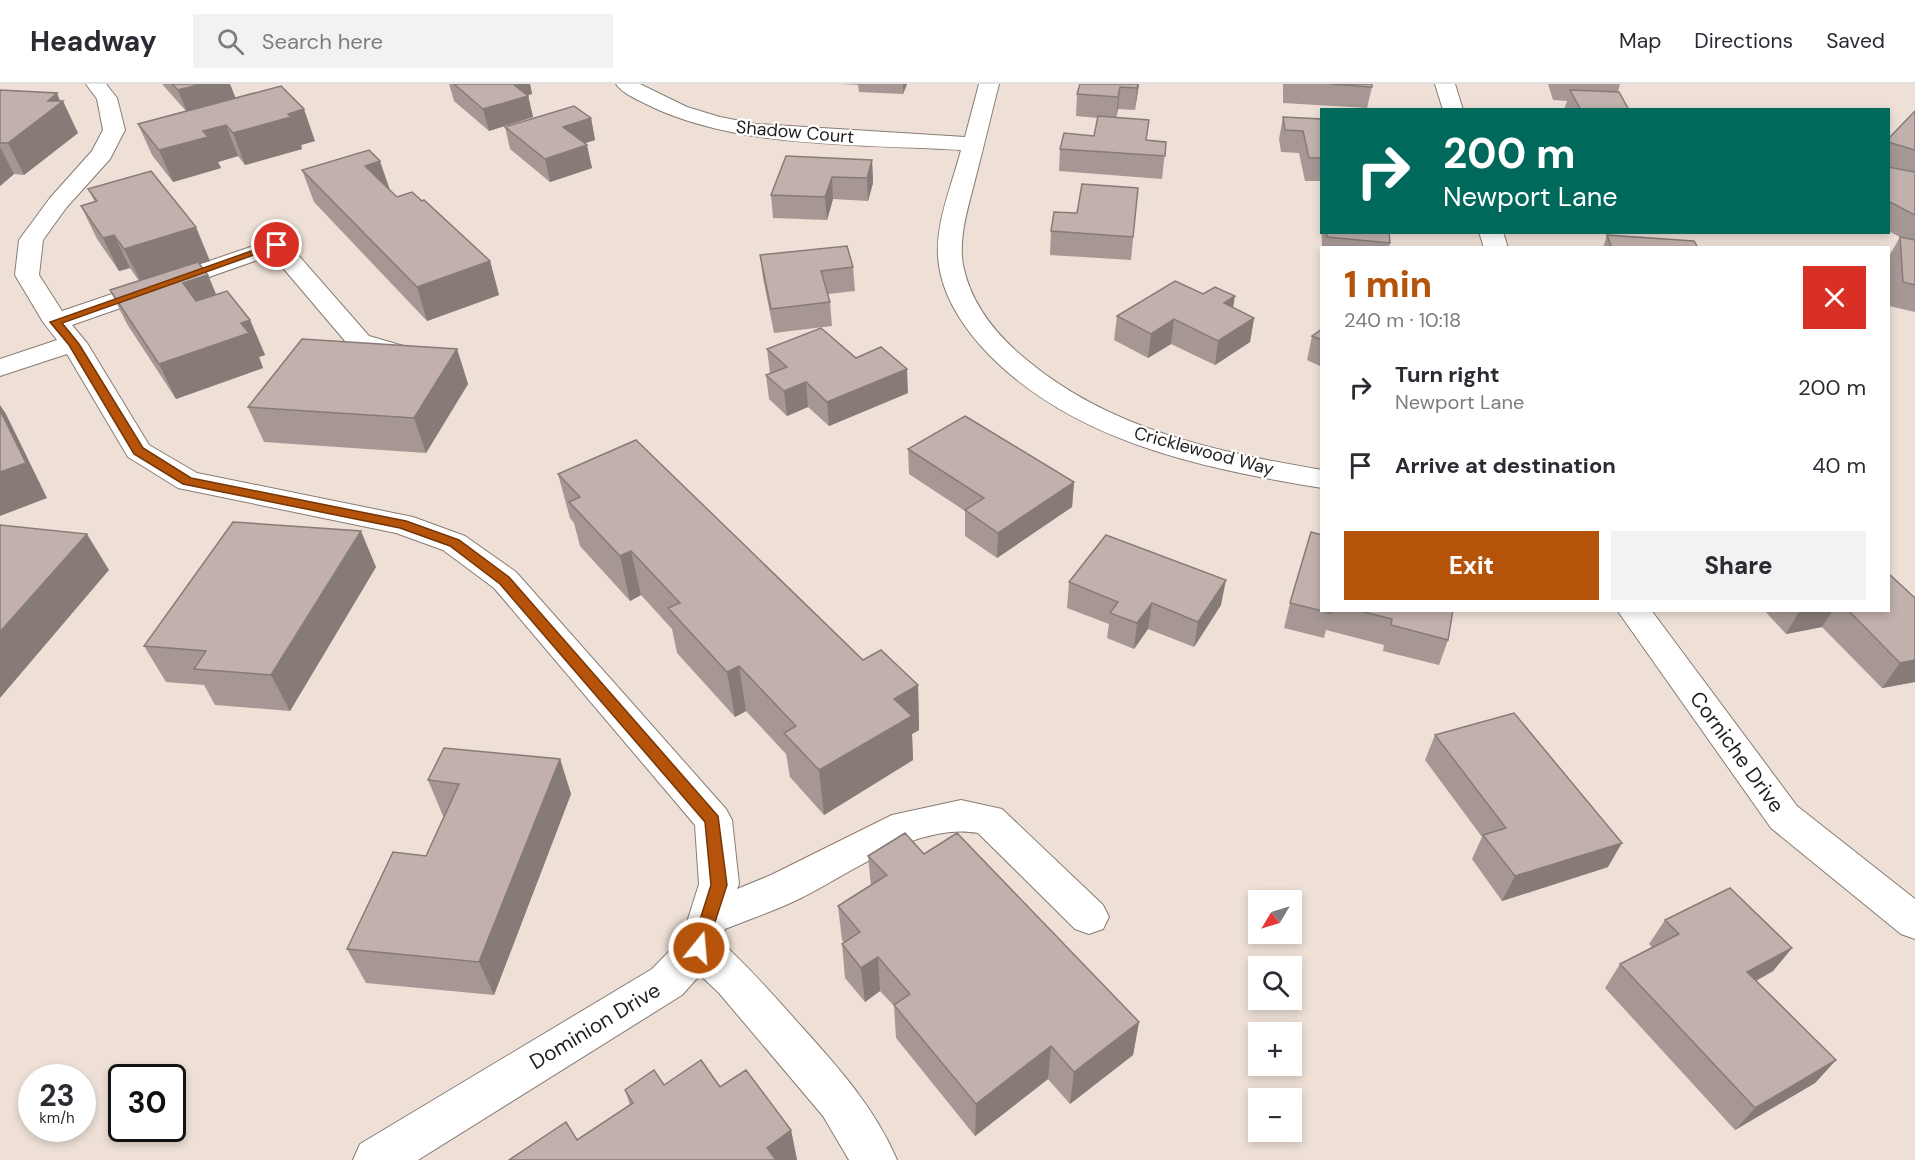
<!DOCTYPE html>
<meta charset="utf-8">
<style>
:root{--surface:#fff;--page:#f2f2f3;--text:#2b2b33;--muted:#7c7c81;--line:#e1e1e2;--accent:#b45309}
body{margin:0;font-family:"DM Sans",sans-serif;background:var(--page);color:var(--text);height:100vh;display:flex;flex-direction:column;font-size:22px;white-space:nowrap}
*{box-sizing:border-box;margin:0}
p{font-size:20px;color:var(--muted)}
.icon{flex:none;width:33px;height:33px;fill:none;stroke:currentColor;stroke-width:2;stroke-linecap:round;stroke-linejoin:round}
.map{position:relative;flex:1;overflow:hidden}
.sheet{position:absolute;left:1320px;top:162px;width:570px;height:366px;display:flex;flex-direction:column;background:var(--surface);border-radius:0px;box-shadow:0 3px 9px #0003}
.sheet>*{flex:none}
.top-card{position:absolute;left:1320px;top:24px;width:570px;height:126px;border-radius:0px;box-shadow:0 3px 9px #0003;background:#00695c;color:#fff;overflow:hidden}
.needle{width:39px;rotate:232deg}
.fabs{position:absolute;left:1248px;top:806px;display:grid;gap:12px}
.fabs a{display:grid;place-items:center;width:54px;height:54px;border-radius:0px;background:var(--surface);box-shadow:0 3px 9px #0003;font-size:30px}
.speed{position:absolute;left:18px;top:980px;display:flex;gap:12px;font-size:30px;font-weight:700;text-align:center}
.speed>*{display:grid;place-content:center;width:78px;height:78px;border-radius:50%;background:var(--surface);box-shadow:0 3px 9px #0003;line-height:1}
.speed small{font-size:15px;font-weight:400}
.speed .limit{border:3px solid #111;border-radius:9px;background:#fff;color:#111}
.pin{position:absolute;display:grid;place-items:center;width:51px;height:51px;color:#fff;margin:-26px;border:3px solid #fff;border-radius:50%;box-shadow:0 2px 6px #0007}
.me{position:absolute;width:66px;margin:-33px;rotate:17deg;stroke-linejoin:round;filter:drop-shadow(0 0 4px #0008)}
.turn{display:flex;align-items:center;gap:21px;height:126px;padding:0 24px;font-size:27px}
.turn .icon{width:78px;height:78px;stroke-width:2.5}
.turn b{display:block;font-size:42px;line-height:51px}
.round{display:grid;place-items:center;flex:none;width:63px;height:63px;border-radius:0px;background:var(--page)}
.headline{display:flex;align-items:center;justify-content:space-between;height:102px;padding:0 24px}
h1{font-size:36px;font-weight:800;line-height:45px;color:var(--accent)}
.button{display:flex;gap:12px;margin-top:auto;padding:12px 24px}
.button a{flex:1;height:69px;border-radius:0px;background:var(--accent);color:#fff;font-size:24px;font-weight:800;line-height:69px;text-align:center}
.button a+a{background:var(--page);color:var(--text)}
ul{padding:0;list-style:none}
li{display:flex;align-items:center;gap:18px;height:78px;padding:0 24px}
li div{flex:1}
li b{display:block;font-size:22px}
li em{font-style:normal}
header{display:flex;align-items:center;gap:36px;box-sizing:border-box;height:84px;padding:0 30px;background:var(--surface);border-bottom:2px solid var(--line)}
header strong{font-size:28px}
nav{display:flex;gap:33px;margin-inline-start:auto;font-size:21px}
.search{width:420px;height:54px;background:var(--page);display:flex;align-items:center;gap:15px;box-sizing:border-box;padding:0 21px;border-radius:0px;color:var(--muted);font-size:22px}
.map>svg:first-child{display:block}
</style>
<header>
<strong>Headway</strong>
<div class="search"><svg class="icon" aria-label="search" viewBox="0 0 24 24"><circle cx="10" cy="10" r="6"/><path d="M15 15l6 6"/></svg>Search here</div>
<nav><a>Map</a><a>Directions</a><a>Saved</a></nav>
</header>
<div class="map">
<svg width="1915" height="1076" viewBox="0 0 1915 1076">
<rect width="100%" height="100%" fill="#eee0d6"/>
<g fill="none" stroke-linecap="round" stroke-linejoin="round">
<defs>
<path id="minor" d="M 86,0 L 106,0 L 117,14 L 125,46 L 110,75 L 66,124 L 43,156 L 39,191 L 62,227 L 277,154 L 285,156 L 369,252 L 417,266 L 421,272 L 417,278 L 408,280 L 351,264 L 272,171 L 72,241 L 87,259 L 149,361 L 197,389 L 413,433 L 465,452 L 516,488 L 726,725 L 732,736 L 739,800 L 737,805 L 771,791 L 892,731 L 961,716 L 1002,725 L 1103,821 L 1109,833 L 1103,845 L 1089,850 L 1075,845 L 978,749 C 918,738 853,788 801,814 C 777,826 750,835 725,845 L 721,858 C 750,884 775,913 801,942 C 838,983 875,1024 897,1076 L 849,1076 L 823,1032 L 719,909 L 700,891 L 682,911 L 418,1076 L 353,1076 L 360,1060 L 652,885 L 682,854 L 699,800 L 695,741 L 494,504 L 443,466 L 396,449 L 178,404 L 128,373 L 67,270 L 0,292 L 0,275 L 57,256 L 43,238 L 15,191 L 19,156 L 50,114 L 92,67 L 103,46 L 97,15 Z
M 616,0 L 640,0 L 687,23 L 720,33 L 756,40 L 965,53 L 979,0 L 999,0 C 991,31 984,62 976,92 C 969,121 958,152 963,181 C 971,221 997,252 1028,277 C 1111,346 1217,368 1322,386 L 1322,404 C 1201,384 1066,357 980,261 C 961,239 943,211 939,181 C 933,143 952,102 961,66 C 863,60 735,65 646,20 C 636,15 622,9 616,0 Z
M 1435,0 L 1455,0 L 1463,26 L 1443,26 Z
M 1479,148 L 1503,148 L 1508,164 L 1484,164 Z
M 1617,526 L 1651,526 L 1797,722 L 1915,815 L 1915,855 L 1901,850 L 1771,744 Z"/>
</defs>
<!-- minor casing -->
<use href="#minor" stroke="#887b73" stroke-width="2"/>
<!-- minor -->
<use href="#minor" fill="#fff" fill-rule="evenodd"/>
</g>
<!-- wall -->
<path fill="#a69794" d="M 162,0 L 230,0 L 235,14 L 315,57 L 301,61 L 302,65 L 245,81 L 238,72 L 218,78 L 221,84 L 173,98 L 152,71 L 138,40 L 186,27 Z
M 449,0 L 530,0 L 532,10 L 528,11 L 533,33 L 489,47 L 454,17 Z
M 841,0 L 907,0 L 903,10 L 859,8 L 858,1 Z
M 1080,0 L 1139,0 L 1135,26 L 1118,25 L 1116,33 L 1147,56 L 1166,58 L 1162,95 L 1059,87 L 1060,65 L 1094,52 L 1098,34 L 1076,32 L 1077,10 Z
M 1283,0 L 1372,0 L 1372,3 L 1367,24 L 1283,19 Z
M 1548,0 L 1620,0 L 1618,8 L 1629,26 L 1564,26 L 1567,17 L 1553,16 Z
M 0,6 L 61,17 L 78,49 L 24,91 L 14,90 L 0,102 Z
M 1915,27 L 1915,228 L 1889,222 L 1888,202 L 1888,174 L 1900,153 L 1888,147 L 1888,55 Z
M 1283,33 L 1322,35 L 1322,97 L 1305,97 L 1299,69 L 1281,68 L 1279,55 Z
M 591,34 L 595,56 L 585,59 L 592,84 L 550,98 L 510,65 L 505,43 Z
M 872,76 L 873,99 L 868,117 L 833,115 L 827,136 L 773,134 L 771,111 Z
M 302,86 L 389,105 L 397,113 L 422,117 L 490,177 L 499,211 L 427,237 L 314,118 Z
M 1138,104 L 1131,176 L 1050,171 L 1051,147 L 1077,129 Z
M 88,105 L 210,177 L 199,180 L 208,191 L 216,210 L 250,236 L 265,271 L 259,273 L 263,284 L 176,315 L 127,240 L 110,206 L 139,197 L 130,184 L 119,187 L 97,155 L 81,122 L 95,118 Z
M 1322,127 L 1322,148 L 1389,148 L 1390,159 L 1389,164 L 1322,164 L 1321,129 Z
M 1607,151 L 1698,164 L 1603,164 Z
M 760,171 L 853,183 L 855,207 L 828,210 L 830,218 L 832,242 L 774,249 L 763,194 Z
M 1233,224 L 1254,234 L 1250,258 L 1215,281 L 1171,260 L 1148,274 L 1114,256 L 1117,232 Z
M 1322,245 L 1322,283 L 1307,276 L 1312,252 Z
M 457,265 L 468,300 L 426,369 L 264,358 L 248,323 Z
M 767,265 L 856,274 L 908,309 L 829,342 L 808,323 L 787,332 L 769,315 L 766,291 L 770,289 Z
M 908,365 L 1074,398 L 1072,423 L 997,474 L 965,452 L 965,427 L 909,390 Z
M 558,390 L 863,576 L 918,601 L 919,646 L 912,650 L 913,676 L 824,731 L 790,693 L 786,670 L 746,627 L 735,633 L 677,569 L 672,545 L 641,511 L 630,517 L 580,462 L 574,439 L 570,434 Z
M 376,483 L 290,627 L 215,621 L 204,601 L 166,598 L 144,562 Z
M 1069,498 L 1221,521 L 1194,563 L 1148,545 L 1134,565 L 1107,554 L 1109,540 L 1067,524 Z
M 1915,514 L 1915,598 L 1882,604 L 1822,543 L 1786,550 L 1764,526 L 1888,526 Z
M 1290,519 L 1322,526 L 1453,526 L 1448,556 L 1439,581 L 1383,567 L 1384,561 L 1326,546 L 1324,554 L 1284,544 Z
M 1435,651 L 1608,783 L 1502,817 L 1472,775 L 1482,753 L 1425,676 Z
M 560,675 L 571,710 L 494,911 L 366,899 L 347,865 L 426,772 L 445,732 L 443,732 L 428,696 Z
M 924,770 L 1139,938 L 1133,971 L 1070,1020 L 1048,995 L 975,1052 L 896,954 L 894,922 L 880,907 L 865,918 L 845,894 L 842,860 L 844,859 L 842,856 L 838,822 L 871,802 L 868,772 Z
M 1665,836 L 1792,864 L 1773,887 L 1756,897 L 1836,976 L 1815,999 L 1735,1046 L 1605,904 L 1620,880 L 1652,863 L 1649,860 Z
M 664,1001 L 720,1003 L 791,1046 L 797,1076 L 509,1076 L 577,1056 L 630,1021 L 625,1006 Z"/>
<!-- shaded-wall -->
<path fill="#877b78" d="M 202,0 L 230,0 L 236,15 L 187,28 L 178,6 Z
M 507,0 L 530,0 L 532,10 L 511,16 Z
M 903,0 L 907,0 L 903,10 Z
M 1138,0 L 1139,0 L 1135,26 L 1137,4 Z
M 1120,3 L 1118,25 L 1116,35 L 1118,13 Z
M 57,9 L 61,19 L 63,17 L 78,49 L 24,91 L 8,59 L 48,17 Z
M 528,12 L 533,33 L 489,47 L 483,25 Z
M 304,25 L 315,57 L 301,61 L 302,65 L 245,81 L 233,49 L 288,30 Z
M 591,34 L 595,56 L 567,65 L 563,43 Z
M 226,41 L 238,72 L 218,78 L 221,84 L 173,98 L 159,66 L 203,47 Z
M 587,61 L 592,84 L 550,98 L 545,75 Z
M 0,63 L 14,90 L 0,102 Z
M 872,76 L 873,99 L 868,117 L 867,94 Z
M 380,77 L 391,109 L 365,82 Z
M 832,93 L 833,115 L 827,136 L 825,113 Z
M 196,143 L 210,177 L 141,198 L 124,165 Z
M 114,151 L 130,184 L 119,187 L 103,154 Z
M 490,177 L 499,211 L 427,237 L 417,203 Z
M 208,191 L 222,225 L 198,233 L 183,199 Z
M 1235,212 L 1231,236 L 1224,219 Z
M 1254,234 L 1250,258 L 1215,281 L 1218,257 Z
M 1174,235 L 1171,260 L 1148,274 L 1151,250 Z
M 250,236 L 265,271 L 259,273 L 263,284 L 176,315 L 159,280 L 241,239 Z
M 457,265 L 468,300 L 426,369 L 414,334 Z
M 907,285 L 908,309 L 829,342 L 827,318 Z
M 806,298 L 808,323 L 787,332 L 784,307 Z
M 0,321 L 6,330 L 47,414 L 0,432 Z
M 1074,398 L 1072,423 L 997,474 L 998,449 Z
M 361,447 L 376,483 L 290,627 L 271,591 Z
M 87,450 L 109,486 L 0,614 L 0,548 Z
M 631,467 L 641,511 L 630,517 L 620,472 Z
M 1226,496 L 1221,521 L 1194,563 L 1198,538 Z
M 1152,519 L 1148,545 L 1134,565 L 1137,539 Z
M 1800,526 L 1833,526 L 1822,543 L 1786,550 Z
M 1915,576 L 1915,598 L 1882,604 L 1900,579 Z
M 739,582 L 746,627 L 735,633 L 727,588 Z
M 918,601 L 919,646 L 912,650 L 913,676 L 824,731 L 819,686 L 894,615 Z
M 560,675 L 571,710 L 494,911 L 479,878 Z
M 1622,759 L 1608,783 L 1502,817 L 1515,792 Z
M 1792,864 L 1773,887 L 1729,912 L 1747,888 Z
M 878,873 L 880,907 L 865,918 L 861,884 Z
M 1139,938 L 1133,971 L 1070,1020 L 1074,988 Z
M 1051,962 L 1048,995 L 975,1052 L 976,1020 Z
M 1836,976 L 1815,999 L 1735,1046 L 1755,1024 Z
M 791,1046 L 797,1076 L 770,1076 L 767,1064 Z"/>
<!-- building -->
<path fill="#c1b0ac" stroke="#877b78" stroke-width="1.5" d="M 172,0 L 202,0 L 178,6 Z
M 454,0 L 513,0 L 528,12 L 483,25 Z
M 1080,0 L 1138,0 L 1137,4 L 1120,3 L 1118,13 L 1077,10 Z
M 1330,0 L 1372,0 L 1372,3 Z
M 281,2 L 304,25 L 288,30 L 291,33 L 233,49 L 226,41 L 203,47 L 208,53 L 159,66 L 138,40 Z
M 0,6 L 57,9 L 48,17 L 63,17 L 8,59 L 0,59 Z
M 1570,6 L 1619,8 L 1629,26 L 1581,26 Z
M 574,22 L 591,34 L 563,43 L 587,61 L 545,75 L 505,43 Z
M 1915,27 L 1915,66 L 1888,58 L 1888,55 Z
M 1098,32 L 1149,36 L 1146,56 L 1166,58 L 1165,72 L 1060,65 L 1064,49 L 1094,52 Z
M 1283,33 L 1322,35 L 1322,74 L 1309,74 L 1303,47 L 1285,46 Z
M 369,66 L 380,77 L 365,82 L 397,113 L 412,108 L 422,117 L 424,116 L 490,177 L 417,203 L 302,86 Z
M 786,72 L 872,76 L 867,94 L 832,93 L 825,113 L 771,111 Z
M 1888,83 L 1915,88 L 1915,131 L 1888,117 Z
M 151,87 L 196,143 L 124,165 L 114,151 L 103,154 L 81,122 L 97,117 L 88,105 Z
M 1082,100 L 1138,104 L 1133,153 L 1051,147 L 1054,128 L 1077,129 Z
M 1327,148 L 1389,148 L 1390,159 L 1327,153 Z
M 1607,151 L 1694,157 L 1698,164 L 1612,164 Z
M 1900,153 L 1915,156 L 1915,201 L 1903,198 Z
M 847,162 L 853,183 L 821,187 L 830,218 L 771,225 L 760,171 Z
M 198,178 L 208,191 L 183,199 L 196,217 L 227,207 L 250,236 L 241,239 L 249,249 L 159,280 L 110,206 Z
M 1175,197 L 1203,210 L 1215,203 L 1235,212 L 1224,219 L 1254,234 L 1218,257 L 1174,235 L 1151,250 L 1117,232 Z
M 821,244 L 856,274 L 881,263 L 907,285 L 827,318 L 806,298 L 784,307 L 766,291 L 787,283 L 767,265 Z
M 1322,245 L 1322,256 L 1312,252 Z
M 302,255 L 457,265 L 414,334 L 248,323 Z
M 0,326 L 26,379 L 0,388 Z
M 965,332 L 1074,398 L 998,449 L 965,426 L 984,414 L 908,365 Z
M 636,356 L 863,576 L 881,566 L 918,601 L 894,615 L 912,632 L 819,686 L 784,649 L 796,642 L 739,582 L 727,588 L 668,524 L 680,519 L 631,467 L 620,472 L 569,418 L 580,413 L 558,390 Z
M 233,438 L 361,447 L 271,591 L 194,585 L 206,567 L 144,562 Z
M 0,441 L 87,450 L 0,548 Z
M 1311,448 L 1322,451 L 1322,526 L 1331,526 L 1331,529 L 1290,519 Z
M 1106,451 L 1226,496 L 1198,538 L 1152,519 L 1137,539 L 1110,529 L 1118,518 L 1069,498 Z
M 1888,489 L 1915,514 L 1915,576 L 1900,579 L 1848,526 L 1888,526 Z
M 1356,526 L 1453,526 L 1448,556 L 1391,541 L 1392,535 Z
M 1514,629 L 1622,759 L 1515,792 L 1483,751 L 1506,744 L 1435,651 Z
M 444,664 L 560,675 L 479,878 L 347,865 L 393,768 L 426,772 L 459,700 L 428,696 Z
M 905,749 L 924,770 L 957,749 L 1139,938 L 1074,988 L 1051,962 L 976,1020 L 894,921 L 910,910 L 878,873 L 861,884 L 842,860 L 860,848 L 838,822 L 887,791 L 868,772 Z
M 1730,804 L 1792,864 L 1747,888 L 1836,976 L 1755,1024 L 1620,880 L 1679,850 L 1665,836 Z
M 701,976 L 720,1003 L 746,986 L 791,1046 L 767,1064 L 776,1076 L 509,1076 L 566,1038 L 577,1056 L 633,1019 L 625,1006 L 654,986 L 664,1001 Z"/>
<!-- route -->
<path fill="#b45309" stroke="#753606" stroke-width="1.5" d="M 274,159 L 282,161 L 62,239 L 79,260 L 143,364 L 191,394 L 406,437 L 459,456 L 509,493 L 718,732 L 727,801 L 705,869 L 699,871 L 693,869 L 691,864 L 711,801 L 705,738 L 500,500 L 450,462 L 400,444 L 183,400 L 134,370 L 69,261 L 50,238 Z"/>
<g text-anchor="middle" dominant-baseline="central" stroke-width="4.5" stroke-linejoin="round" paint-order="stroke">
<!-- far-street labels -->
<g font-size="18" fill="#231e1b" stroke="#fff">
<text transform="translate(795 48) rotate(5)">Shadow Court</text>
<text transform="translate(1204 367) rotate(15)">Cricklewood Way</text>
</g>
<!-- street labels -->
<g font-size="21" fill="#231e1b" stroke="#fff">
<text transform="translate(1737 668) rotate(54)">Corniche Drive</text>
<text transform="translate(595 942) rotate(-31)">Dominion Drive</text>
</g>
</g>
</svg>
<div class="fabs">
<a><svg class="needle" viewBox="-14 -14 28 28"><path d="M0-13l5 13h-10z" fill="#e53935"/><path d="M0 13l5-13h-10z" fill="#7c7c81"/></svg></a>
<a><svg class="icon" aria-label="search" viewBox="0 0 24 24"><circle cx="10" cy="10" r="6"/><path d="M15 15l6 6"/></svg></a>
<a>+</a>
<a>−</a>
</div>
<div class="speed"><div>23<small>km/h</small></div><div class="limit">30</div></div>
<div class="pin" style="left:277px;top:161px;background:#d93025"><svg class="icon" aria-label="arrive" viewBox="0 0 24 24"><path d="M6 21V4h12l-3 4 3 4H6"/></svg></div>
<svg class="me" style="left:699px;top:864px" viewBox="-20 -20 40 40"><circle r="17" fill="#b45309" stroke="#fff" stroke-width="3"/><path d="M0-11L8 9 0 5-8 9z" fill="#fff"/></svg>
<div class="top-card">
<div class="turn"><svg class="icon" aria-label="right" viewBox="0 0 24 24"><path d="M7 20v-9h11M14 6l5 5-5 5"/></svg><div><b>200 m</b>Newport Lane</div></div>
</div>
<section class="sheet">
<div class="headline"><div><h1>1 min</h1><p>240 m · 10:18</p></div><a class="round" style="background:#d93025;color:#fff"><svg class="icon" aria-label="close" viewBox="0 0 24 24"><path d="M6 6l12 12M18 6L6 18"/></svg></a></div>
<ul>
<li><svg class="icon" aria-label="right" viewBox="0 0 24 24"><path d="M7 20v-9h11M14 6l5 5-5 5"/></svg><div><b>Turn right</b><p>Newport Lane</p></div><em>200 m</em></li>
<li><svg class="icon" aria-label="arrive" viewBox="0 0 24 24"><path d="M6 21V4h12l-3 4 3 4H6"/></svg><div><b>Arrive at destination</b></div><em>40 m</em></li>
</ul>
<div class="button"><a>Exit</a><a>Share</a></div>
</section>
</div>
